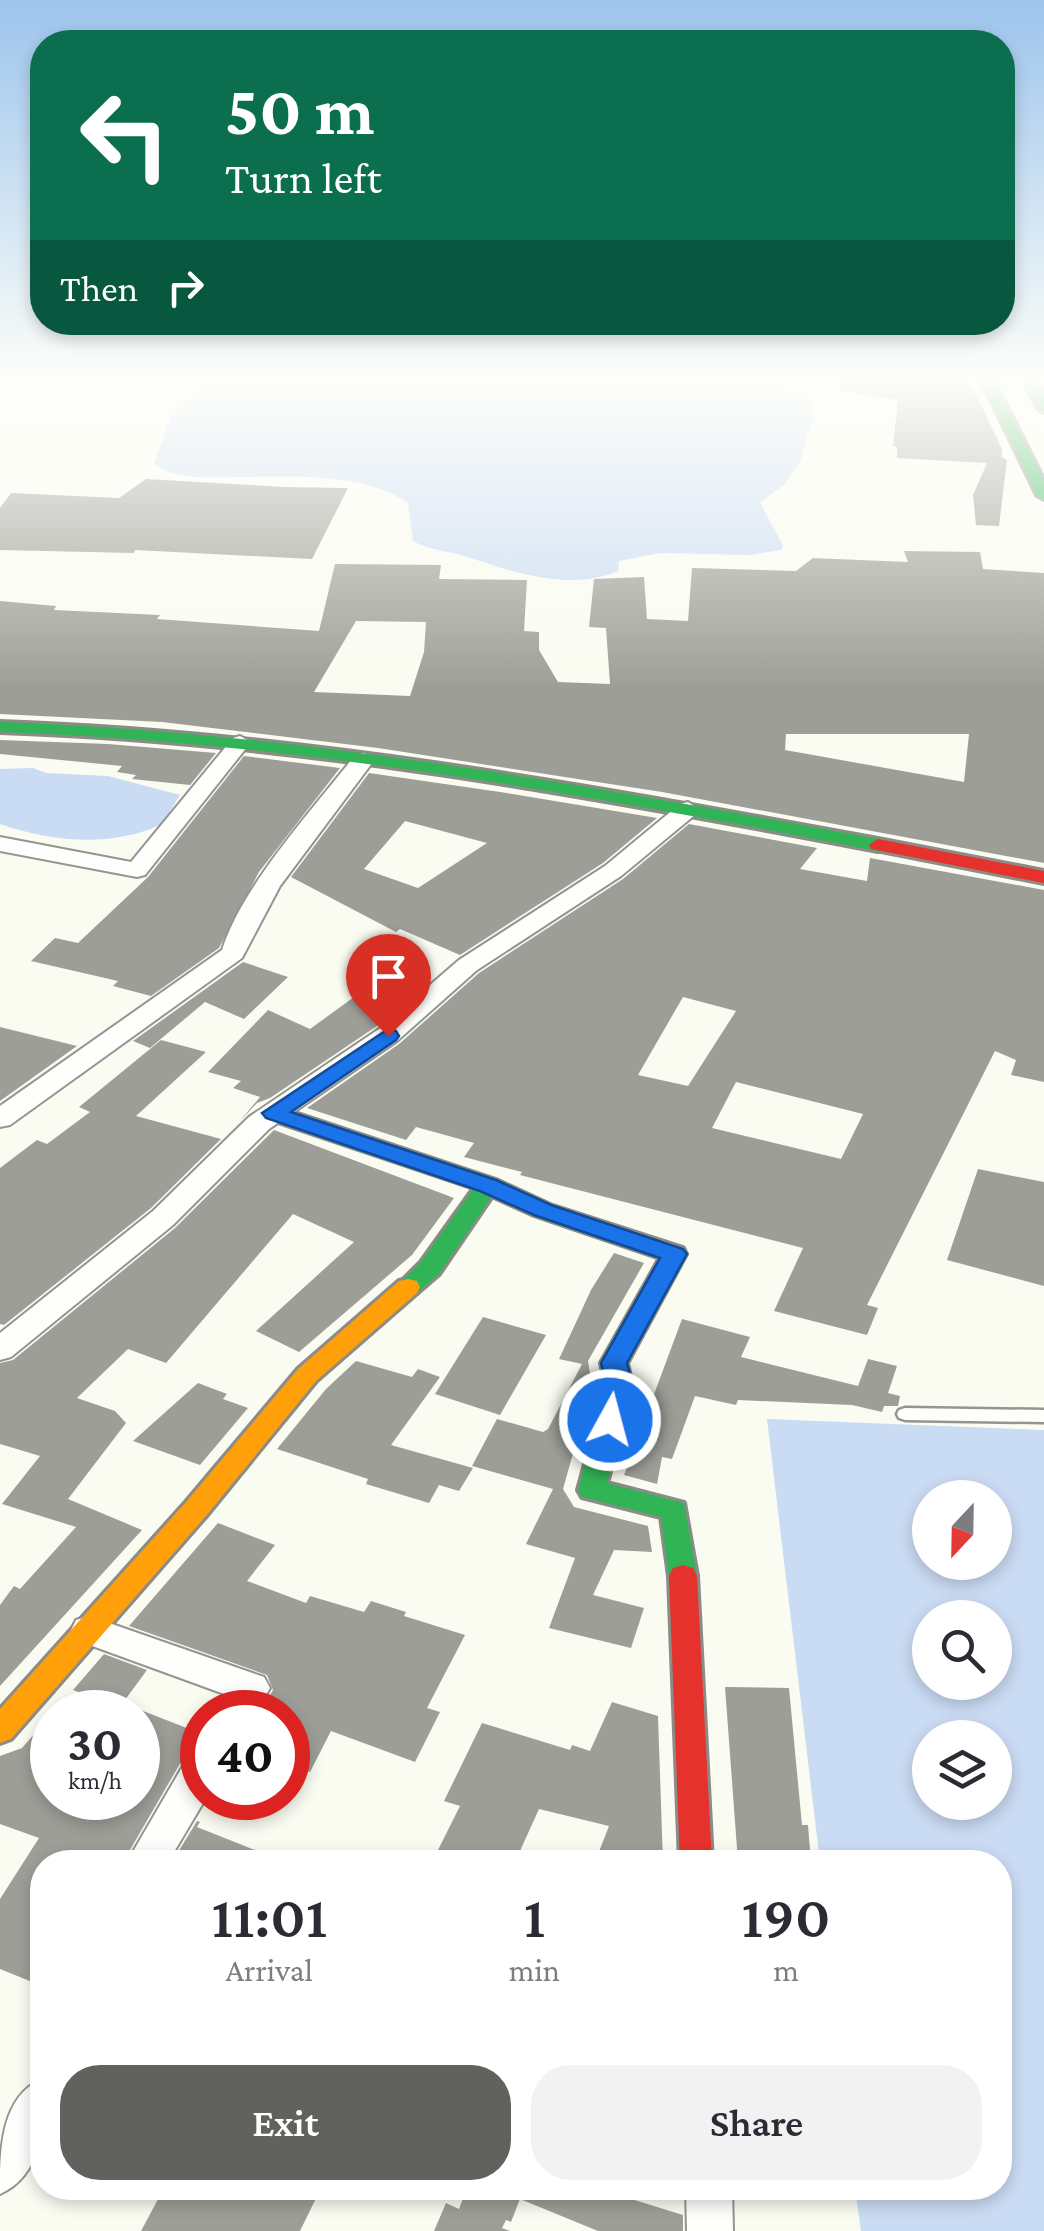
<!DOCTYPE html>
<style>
:root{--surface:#fff;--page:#f2f2f3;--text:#2b2b33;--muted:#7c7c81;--accent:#61615e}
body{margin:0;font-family:"Crimson Pro",serif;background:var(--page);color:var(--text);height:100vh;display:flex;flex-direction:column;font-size:38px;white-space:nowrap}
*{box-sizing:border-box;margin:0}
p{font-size:32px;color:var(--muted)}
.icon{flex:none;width:55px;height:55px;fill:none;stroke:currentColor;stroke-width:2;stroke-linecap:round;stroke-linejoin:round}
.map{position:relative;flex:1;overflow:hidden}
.panel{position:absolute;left:30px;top:1850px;width:982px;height:350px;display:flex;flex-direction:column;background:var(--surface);border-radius:40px;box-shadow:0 5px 15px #0003}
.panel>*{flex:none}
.guide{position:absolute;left:30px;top:30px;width:985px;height:305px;border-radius:40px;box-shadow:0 5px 15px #0003;background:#0b6e4f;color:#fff;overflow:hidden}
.needle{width:65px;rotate:202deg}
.tools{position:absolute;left:912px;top:1480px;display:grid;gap:20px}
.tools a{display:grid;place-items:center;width:100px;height:100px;border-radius:50%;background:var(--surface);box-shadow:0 5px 15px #0003;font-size:50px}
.speed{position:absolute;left:30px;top:1690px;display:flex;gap:20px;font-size:50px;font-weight:700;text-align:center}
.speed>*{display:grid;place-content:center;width:130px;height:130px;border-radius:50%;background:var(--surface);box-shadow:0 5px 15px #0003;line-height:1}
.speed small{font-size:25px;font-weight:400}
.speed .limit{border:15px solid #d22;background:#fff;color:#111}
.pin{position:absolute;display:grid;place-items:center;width:85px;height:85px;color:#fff;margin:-102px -42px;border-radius:50% 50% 50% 0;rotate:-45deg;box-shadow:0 0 10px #0007}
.pin .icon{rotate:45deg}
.me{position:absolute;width:110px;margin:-55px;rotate:7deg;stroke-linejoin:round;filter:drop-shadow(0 0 8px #0008)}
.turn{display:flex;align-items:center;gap:35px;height:210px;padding:0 30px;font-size:45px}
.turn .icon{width:130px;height:130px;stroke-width:2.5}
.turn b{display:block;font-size:70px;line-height:85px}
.then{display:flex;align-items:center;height:95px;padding:0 30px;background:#0003;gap:20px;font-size:38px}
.eta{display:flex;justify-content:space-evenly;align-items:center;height:170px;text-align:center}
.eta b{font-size:60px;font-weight:600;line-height:70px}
.primary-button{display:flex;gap:20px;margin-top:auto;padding:20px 30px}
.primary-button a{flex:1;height:115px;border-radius:40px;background:var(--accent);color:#fff;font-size:40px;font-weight:600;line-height:115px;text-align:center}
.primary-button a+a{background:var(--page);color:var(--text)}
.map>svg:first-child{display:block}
</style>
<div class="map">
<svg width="1044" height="2231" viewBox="0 0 1044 2231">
<rect width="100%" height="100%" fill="#fafcf2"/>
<!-- water -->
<path fill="#cadbf4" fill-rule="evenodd" d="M 186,377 L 714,377 L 805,394 L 812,406 L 812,419 L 800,463 L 784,485 L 760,502 L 783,546 L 781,550 L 749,555 L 660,553 L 619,561 L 618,571 C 568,592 513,572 465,556 C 448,551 429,550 413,541 L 408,503 C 353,465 260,480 194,477 L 170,473 L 154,464 L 171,416 L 198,392 L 199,386 Z
M 33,768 L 46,773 L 108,776 L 180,795 L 162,824 C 111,848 52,842 0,824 L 0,769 Z
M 767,1419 L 1044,1430 L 1044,2231 L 861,2231 L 855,2188 L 1000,2188 L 1000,1862 L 820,1862 ZM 930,1498 L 995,1498 L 995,1562 L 930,1562 ZM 930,1618 L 995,1618 L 995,1682 L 930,1682 ZM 930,1738 L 995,1738 L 995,1802 L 930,1802 Z"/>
<!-- building -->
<path fill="#9e9e98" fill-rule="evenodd" d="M 840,377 L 945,377 L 945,381 L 970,382 L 1002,449 L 1002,457 L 1007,460 L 999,526 L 976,525 L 973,495 L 987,463 L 897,458 L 897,447 L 893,446 L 898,400 L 839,390 Z
M 146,479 L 285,487 L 348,488 L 312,559 L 135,550 L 134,553 L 0,550 L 0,508 L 11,493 L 119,498 Z
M 904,551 L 980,552 L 983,569 L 1044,573 L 1044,863 L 662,792 L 378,748 L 162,722 L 0,714 L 0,601 L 56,606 L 54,610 L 160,615 L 157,619 L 319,631 L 335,564 L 441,565 L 439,579 L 527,580 L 524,631 L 539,632 L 539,650 L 558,682 L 610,684 L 606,628 L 589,627 L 594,579 L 644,577 L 647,619 L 688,621 L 692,568 L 796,571 L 813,558 L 908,562 ZM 356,621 L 426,622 L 424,652 L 410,696 L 314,692 ZM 786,734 L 969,734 L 964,782 L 785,750 Z
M 0,740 L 108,744 L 216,753 L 190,785 L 132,779 L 136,775 L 117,772 L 122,766 L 0,754 Z
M 244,756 L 340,768 L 259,872 L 219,948 L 151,996 L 113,986 L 118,981 L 31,961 L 55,938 L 78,943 L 148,877 Z
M 369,773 L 507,793 L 657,818 L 603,863 L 460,955 L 400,929 L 396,932 L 291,877 ZM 405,821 L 487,843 L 418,888 L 364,869 Z
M 689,824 L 817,848 L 800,869 L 867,881 L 870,858 L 1044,890 L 1044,1082 L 1011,1075 L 1016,1060 L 995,1051 L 867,1305 L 878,1308 L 867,1335 L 774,1311 L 803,1248 L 520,1175 L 522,1172 L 464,1157 L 474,1143 L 416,1127 L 406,1140 L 307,1108 L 399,1044 L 479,973 L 623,879 ZM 683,997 L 736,1011 L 688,1086 L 638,1075 ZM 736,1082 L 863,1114 L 841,1159 L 712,1128 Z
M 243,962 L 288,977 L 244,1019 L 205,1002 L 150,1048 L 133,1041 Z
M 384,981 L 416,992 L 377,1026 L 270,1098 L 257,1103 L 239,1122 L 260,1097 L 233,1088 L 241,1081 L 208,1072 L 268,1010 L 310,1029 L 365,989 L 371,992 Z
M 0,1027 L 77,1046 L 0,1101 Z
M 161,1040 L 206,1052 L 136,1116 L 221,1139 L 151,1208 L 4,1325 L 0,1324 L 0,1168 L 37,1140 L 47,1144 L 90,1112 L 79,1107 Z
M 274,1130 L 454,1198 L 412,1255 L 299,1352 L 256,1331 L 354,1242 L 293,1214 L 166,1363 L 128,1349 L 77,1398 L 115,1411 L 126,1423 L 68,1499 L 142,1530 L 0,1686 L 0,1605 L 14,1586 L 20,1589 L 76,1527 L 2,1504 L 40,1456 L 0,1444 L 0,1363 L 13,1360 L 175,1228 Z
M 978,1169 L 1044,1182 L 1044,1286 L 947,1260 Z
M 614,1253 L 644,1263 L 588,1361 L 592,1386 L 563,1489 L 574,1507 L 648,1526 L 652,1552 L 614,1550 L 593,1595 L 644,1608 L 631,1648 L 549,1628 L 575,1558 L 526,1544 L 553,1489 L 472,1466 L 497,1419 L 543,1432 L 548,1429 L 582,1364 L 559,1359 L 591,1290 Z
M 483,1317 L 546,1335 L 500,1415 L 435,1394 Z
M 682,1319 L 750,1337 L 741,1357 L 858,1386 L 868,1359 L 897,1366 L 888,1393 L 900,1396 L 898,1406 L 884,1406 L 882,1412 L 852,1405 L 738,1400 L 736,1405 L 695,1396 L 672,1459 L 662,1457 L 657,1484 L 624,1475 Z
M 356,1361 L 412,1377 L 418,1369 L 440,1377 L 391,1445 L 473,1468 L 459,1491 L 439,1485 L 429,1503 L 366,1484 L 368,1479 L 277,1449 L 326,1389 Z
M 198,1383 L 227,1394 L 223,1399 L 248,1408 L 200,1465 L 133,1441 Z
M 218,1523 L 275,1545 L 247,1581 L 306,1603 L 310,1596 L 364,1612 L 371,1601 L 406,1612 L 404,1616 L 465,1635 L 427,1708 L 440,1712 L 415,1762 L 331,1731 L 310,1772 L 288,1768 L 288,1712 L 260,1712 L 273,1690 L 267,1675 L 129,1626 Z
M 104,1654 L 147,1670 L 119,1708 L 73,1690 Z
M 725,1687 L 789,1688 L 802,1825 L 808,1825 L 811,1862 L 738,1862 Z
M 612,1702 L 658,1716 L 663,1862 L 595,1862 L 609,1826 L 539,1809 L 515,1862 L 432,1862 L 460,1806 L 444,1801 L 482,1723 L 570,1750 L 572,1745 L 590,1751 Z
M 138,1709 L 202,1734 L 185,1755 L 123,1862 L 42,1862 L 42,1986 L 0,1969 L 0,1899 L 39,1838 L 0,1824 L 0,1756 L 22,1748 L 52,1713 L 52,1798 L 138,1798 Z
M 197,1821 L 200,1822 L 197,1827 L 285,1862 L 172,1862 Z
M 164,2188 L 321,2188 L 300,2231 L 141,2231 Z
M 467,2188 L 618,2188 L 615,2194 L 683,2215 L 683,2231 L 598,2231 L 520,2199 L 511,2222 L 506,2220 L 502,2228 L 510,2231 L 434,2231 L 446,2203 L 459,2209 Z"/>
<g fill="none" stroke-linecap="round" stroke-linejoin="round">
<defs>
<path id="lane" d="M 905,1408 L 1044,1410 L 1044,1422 L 905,1420 L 899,1418 L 897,1414 L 899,1410 Z"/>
<path id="street" d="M 240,736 L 251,742 L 145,875 L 137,877 L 0,851 L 0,837 L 131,862 L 233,738 Z
M 364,753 L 375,759 L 280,886 L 242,958 L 10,1125 L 0,1127 L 0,1106 L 222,950 C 242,886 314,808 356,754 Z
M 688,802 L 699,809 L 696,814 L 621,876 L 477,970 L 397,1041 L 269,1129 L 173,1225 L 11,1357 L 0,1360 L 0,1333 L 153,1211 L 249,1117 L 379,1029 L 459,960 L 605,866 L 680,804 Z
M 89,1616 L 264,1677 L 270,1688 L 256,1712 L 218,1712 L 227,1695 L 76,1640 L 71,1630 L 76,1620 Z
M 202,1753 L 202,1798 L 206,1798 L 168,1862 L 127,1862 L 188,1757 Z
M 42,2079 C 45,2119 44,2175 0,2194 C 0,2152 0,2097 42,2079 Z
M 686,2188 L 732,2188 L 733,2231 L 687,2231 Z"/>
<path id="fast" d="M 980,377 L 992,377 L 1044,481 L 1044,499 L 1037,495 Z
M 1022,377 L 1034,377 L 1044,396 L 1044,412 L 1038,408 Z
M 0,722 C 297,732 586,785 878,839 L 887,845 L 878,851 C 586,795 297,742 0,732 Z
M 274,1106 L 496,1180 L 550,1205 L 683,1248 L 686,1254 L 627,1363 L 632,1386 L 607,1483 L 684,1503 L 697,1576 L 693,1584 L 683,1587 L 673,1584 L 669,1576 L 661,1517 L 582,1497 L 578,1490 L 606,1386 L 601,1363 L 660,1258 L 534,1215 L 492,1196 L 439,1274 L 417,1293 L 399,1293 L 396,1287 L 421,1262 L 474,1188 L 266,1118 L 263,1113 Z"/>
<path id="slow" d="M 408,1279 L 417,1281 L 420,1287 L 417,1293 L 316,1381 L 206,1516 L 11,1739 L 0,1743 L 0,1709 L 186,1502 L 298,1369 L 399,1281 Z"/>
<path id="jam" d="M 878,839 L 1044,871 L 1044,883 L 871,849 L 869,845 Z
M 683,1565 L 693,1568 L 697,1576 L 712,1862 L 680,1862 L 669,1576 L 673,1568 Z"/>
</defs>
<!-- lane casing -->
<use href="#lane" stroke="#949591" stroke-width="5"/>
<!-- street casing -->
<use href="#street" stroke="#949591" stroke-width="4"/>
<!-- fast casing -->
<use href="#fast" stroke="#8b8c87" stroke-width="6"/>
<!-- slow casing -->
<use href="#slow" stroke="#8b8c87" stroke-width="6"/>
<!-- jam casing -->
<use href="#jam" stroke="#8b8c87" stroke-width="6"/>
<!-- lane -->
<use href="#lane" fill="#fefffd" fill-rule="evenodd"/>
<!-- street -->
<use href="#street" fill="#fefffd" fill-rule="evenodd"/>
<!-- fast -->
<use href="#fast" fill="#30b455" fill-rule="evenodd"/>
<!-- slow -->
<use href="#slow" fill="#ff9f0a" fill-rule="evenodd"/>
<!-- jam -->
<use href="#jam" fill="#e5322d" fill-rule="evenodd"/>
</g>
<!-- sky -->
<linearGradient id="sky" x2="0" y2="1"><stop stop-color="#9cc4ed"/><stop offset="0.55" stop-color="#fdfef9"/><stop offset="1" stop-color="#fdfef9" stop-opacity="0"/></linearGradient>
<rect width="1044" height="689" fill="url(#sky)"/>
<!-- route -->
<path fill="#1a73e8" stroke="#114b97" stroke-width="2.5" d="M 388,1029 L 396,1031 L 399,1036 L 396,1040 L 291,1112 L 496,1180 L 551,1205 L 683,1249 L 687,1254 L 627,1363 L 633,1386 L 620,1427 L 601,1427 L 597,1420 L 606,1386 L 601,1363 L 660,1258 L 534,1215 L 480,1191 L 266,1118 L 262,1113 Z"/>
</svg>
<div class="tools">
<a><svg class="needle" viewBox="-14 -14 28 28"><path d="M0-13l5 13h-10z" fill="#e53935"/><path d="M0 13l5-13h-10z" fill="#7c7c81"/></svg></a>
<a><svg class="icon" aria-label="search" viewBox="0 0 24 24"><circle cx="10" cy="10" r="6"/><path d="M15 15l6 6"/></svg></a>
<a><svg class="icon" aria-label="layers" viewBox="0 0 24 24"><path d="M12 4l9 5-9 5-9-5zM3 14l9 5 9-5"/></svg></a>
</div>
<div class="speed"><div>30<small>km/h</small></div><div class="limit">40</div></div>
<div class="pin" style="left:388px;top:1036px;background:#d93025"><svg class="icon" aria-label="arrive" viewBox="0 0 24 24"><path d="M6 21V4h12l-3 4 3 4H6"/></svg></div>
<svg class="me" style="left:610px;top:1420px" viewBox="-20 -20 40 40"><circle r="17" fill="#1a73e8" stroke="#fff" stroke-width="3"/><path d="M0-11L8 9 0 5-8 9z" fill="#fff"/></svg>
<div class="guide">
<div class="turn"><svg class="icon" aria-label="left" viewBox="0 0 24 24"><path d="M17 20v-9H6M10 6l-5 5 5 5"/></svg><div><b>50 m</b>Turn left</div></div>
<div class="then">Then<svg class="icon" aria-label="right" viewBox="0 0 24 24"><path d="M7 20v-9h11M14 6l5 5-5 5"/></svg></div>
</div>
<section class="panel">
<div class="eta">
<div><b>11:01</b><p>Arrival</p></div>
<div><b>1</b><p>min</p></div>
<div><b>190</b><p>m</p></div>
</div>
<div class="primary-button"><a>Exit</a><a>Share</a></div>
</section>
</div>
